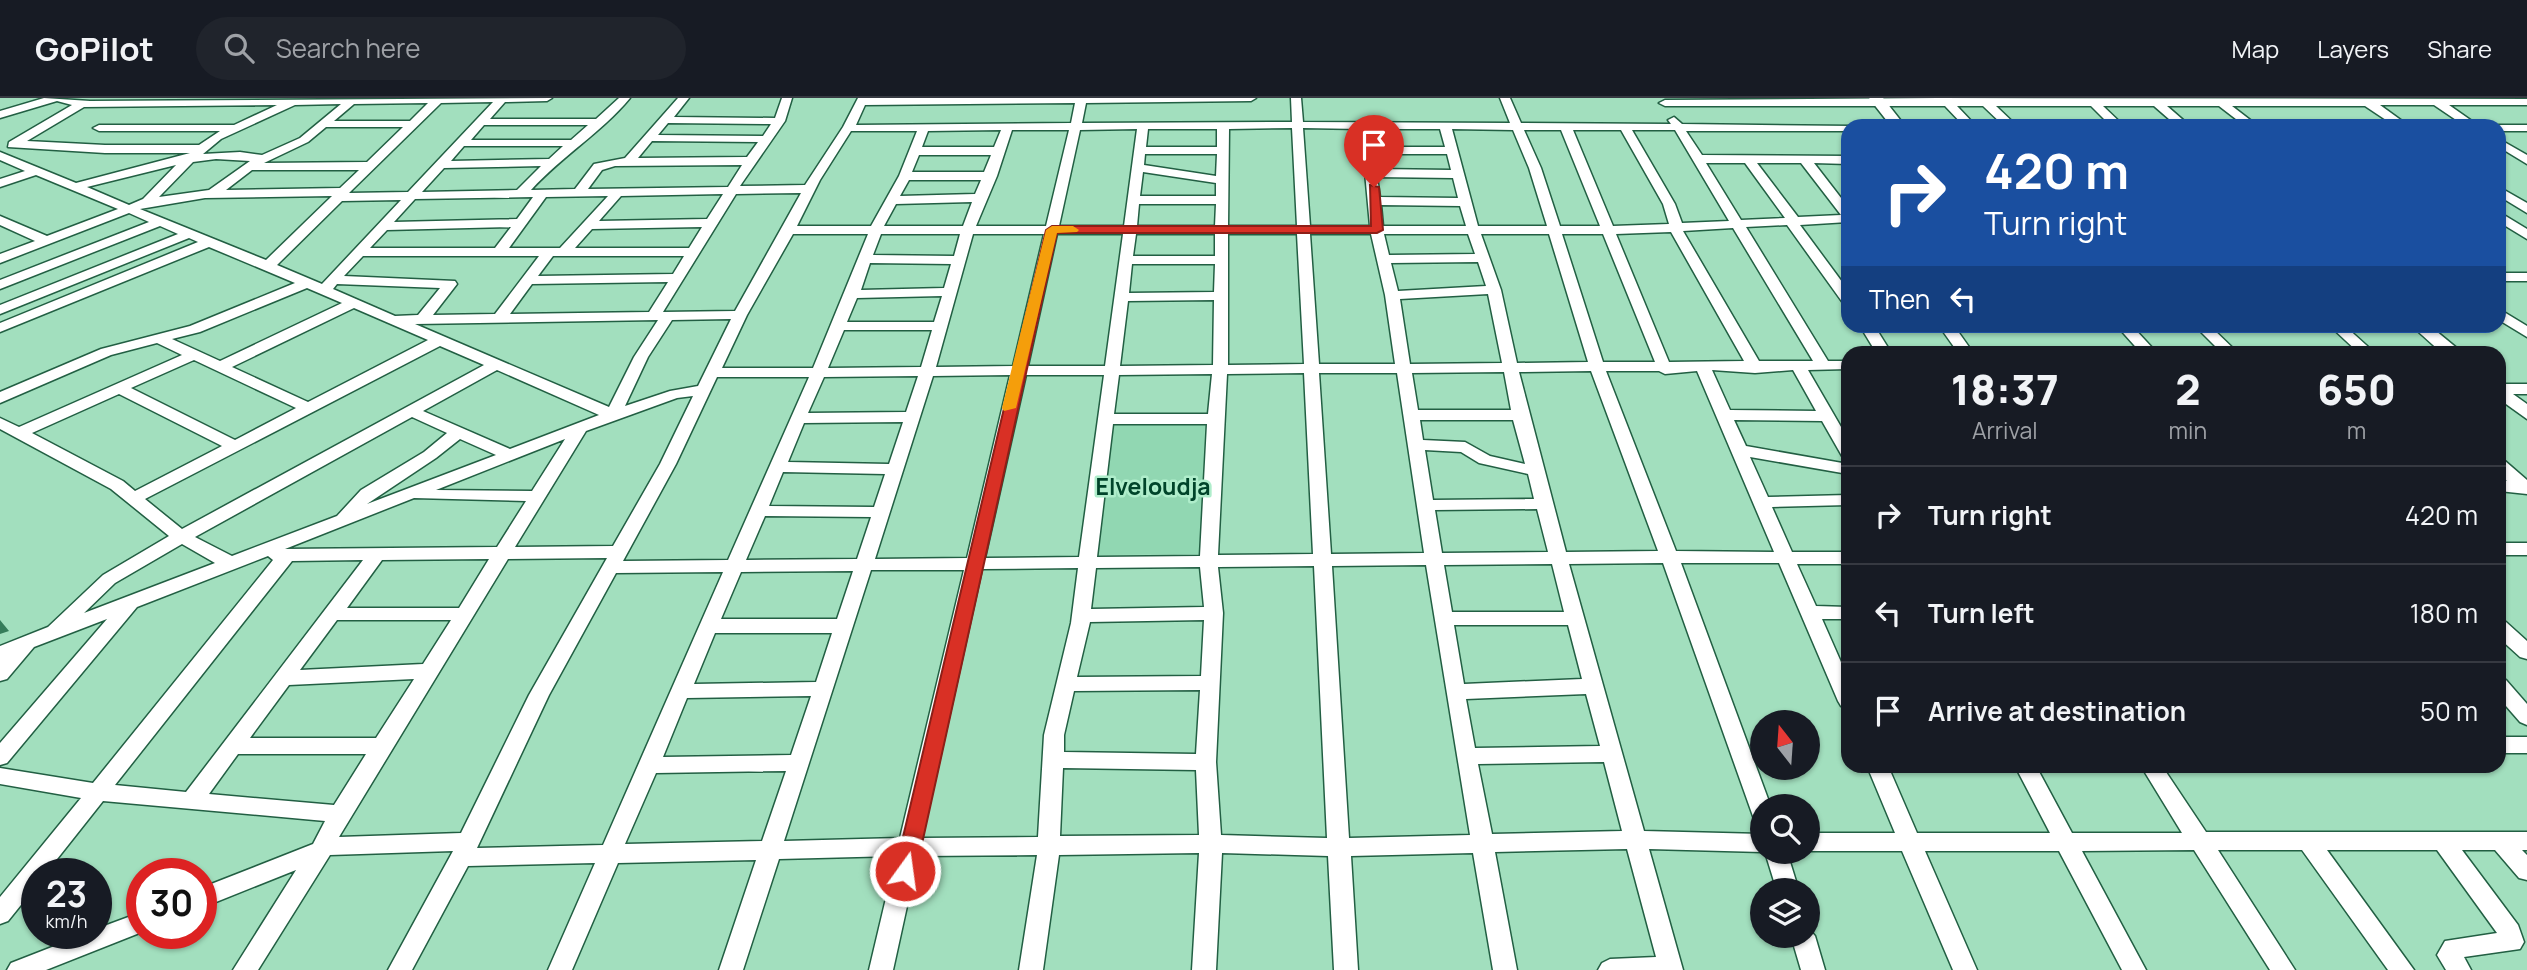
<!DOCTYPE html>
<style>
:root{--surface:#171b24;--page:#20242c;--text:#f1f3f6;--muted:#9ea1a6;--line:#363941}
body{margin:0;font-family:Manrope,sans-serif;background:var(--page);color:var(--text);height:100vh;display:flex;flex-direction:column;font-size:26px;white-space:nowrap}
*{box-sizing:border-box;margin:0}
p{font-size:23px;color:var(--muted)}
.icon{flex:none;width:38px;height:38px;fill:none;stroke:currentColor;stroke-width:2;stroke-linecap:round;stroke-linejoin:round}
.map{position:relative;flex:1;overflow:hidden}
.sheet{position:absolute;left:1841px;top:248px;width:665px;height:427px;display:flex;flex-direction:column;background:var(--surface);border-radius:21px;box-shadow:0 2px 5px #0004}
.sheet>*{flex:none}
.guide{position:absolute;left:1841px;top:21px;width:665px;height:214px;border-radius:21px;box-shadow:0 2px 5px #0004;background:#1a4fa0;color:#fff;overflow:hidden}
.needle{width:46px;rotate:343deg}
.controls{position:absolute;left:1750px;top:612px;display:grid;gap:14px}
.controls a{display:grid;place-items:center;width:70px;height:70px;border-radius:50%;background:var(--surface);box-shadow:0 2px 5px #0004;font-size:35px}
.speed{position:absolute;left:21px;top:760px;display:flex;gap:14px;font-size:35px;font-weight:700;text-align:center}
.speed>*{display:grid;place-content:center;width:91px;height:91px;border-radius:50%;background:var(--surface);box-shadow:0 2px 5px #0004;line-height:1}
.speed small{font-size:18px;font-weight:400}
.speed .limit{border:10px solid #d22;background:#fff;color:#111}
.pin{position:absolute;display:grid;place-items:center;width:60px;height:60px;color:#fff;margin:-72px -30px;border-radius:50% 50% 50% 0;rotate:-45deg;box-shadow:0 0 7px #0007}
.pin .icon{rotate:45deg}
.me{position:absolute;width:77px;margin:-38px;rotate:14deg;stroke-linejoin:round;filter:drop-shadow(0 0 5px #0008)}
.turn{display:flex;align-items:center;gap:24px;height:147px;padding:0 28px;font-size:32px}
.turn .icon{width:91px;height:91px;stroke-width:2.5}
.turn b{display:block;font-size:49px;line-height:60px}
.then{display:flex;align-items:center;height:66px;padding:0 28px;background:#0003;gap:14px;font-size:26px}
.eta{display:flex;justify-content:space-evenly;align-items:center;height:119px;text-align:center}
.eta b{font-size:42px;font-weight:800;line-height:49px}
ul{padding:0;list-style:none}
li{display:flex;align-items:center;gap:21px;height:98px;padding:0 28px;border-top:2px solid var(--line)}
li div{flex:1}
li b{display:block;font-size:26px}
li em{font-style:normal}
header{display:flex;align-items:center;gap:42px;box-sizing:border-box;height:98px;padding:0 35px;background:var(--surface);border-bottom:2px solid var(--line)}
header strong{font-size:33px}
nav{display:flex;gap:38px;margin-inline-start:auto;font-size:24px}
.search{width:490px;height:63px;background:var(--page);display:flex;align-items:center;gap:18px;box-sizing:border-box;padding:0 24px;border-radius:38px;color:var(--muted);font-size:26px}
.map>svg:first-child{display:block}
</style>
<header>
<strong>GoPilot</strong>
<div class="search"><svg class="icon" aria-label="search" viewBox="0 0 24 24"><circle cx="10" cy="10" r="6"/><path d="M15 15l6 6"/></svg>Search here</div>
<nav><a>Map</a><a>Layers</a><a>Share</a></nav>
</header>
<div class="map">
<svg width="2527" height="872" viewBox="0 0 2527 872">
<rect width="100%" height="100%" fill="#a2dfbe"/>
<!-- built -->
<path fill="#91d7b2" d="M 1205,325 L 1200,456 L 1096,457 L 1112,326 Z"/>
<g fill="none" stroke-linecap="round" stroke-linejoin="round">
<defs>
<path id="minor" d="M 44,0 L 90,3 L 552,0 L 547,3 L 505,4 L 490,21 L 596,21 L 619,0 L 630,0 C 601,35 563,57 531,92 L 575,91 L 594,66 L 625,60 L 678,0 L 689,0 L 674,19 L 775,20 L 782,0 L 792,0 L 785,23 L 740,88 L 805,87 L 843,29 L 858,0 L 1256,0 L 1251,3 L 1086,5 L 1082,25 L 1292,24 L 1291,0 L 1301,0 L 1303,24 L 1510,25 L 1500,0 L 1510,0 L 1521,25 L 1671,26 L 1668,22 L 1674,19 L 1682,26 L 1852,28 L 1848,28 L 1848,33 L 1686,33 L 1702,57 L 1848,58 L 1848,66 L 1814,65 L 1848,109 L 1848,124 L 1800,127 L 1848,192 L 1848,206 L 1843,205 L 1787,127 L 1746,129 L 1828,263 L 1848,263 L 1848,271 L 1808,272 L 1848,341 L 1848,360 L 1842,358 L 1822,323 L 1734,322 L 1746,348 L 1848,366 L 1848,376 L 1750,359 L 1768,399 L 1848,397 L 1848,407 L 1772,409 L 1792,454 L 1848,454 L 1848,466 L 1797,466 L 1816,508 L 1848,509 L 1848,521 L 1822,521 L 1848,580 L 1848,610 L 1841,608 L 1838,603 L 1779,465 L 1681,465 L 1771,709 L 1762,709 L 1762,724 L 1754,721 L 1663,465 L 1569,466 L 1644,733 L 1762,736 L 1762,754 L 1649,751 L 1683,872 L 1598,872 L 1602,865 L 1610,861 L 1656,859 L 1627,751 L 1495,754 L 1517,872 L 1493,872 L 1473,755 L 1351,758 L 1358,872 L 1334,872 L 1328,758 L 1222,755 L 1216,872 L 1192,872 L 1199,755 L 1059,757 L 1043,872 L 1019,872 L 1037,757 L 918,758 L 893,872 L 869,872 L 896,758 L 779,761 L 743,872 L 719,872 L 756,762 L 618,765 L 572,872 L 548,872 L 595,765 L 468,768 L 412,872 L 388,872 L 453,753 L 330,757 L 258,872 L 233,872 L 296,772 L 201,810 L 201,790 L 313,746 L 325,723 L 103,703 L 46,775 L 37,775 L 37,787 L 8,823 L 0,826 L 0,799 L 81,700 L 0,686 L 0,670 L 93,685 L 273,462 L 268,458 L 137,509 L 7,665 L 0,667 L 0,645 L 107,521 L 34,549 L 7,581 L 0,583 L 0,548 L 48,529 L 103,477 L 169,438 L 111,391 L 0,331 L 0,320 L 19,329 L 182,257 L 157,245 L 111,257 L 0,305 L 0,294 L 101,251 L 190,228 L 295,185 L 209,149 L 0,234 L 0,225 L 198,144 L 189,140 L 0,216 L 0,207 L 178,136 L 160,128 L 0,191 L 0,182 L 149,124 L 129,115 L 0,165 L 0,156 L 35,143 L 0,127 L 0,118 L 47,138 L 118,111 L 36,77 L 0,89 L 0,81 L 25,73 L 0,62 L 0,54 L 76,85 L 190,55 L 105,55 L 8,49 L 9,44 L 72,7 L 57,3 L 0,20 L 0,13 ZM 493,4 L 408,94 L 349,95 L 441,5 ZM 428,5 L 410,23 L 334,23 L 354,6 ZM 1075,5 L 1071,25 L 856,27 L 865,7 ZM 341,6 L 300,40 L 262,57 L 240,54 L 203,56 L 221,41 L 295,7 ZM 277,7 L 234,27 L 99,27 L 93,30 L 99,33 L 220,33 L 199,47 L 105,47 L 27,43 L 84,9 ZM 668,25 L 771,26 L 763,38 L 658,37 ZM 484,27 L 588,27 L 571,42 L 471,42 ZM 326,29 L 403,29 L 367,64 L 264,65 L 308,44 ZM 1292,30 L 1297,128 L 1228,128 L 1229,31 ZM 1303,30 L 1361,31 L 1370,128 L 1310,128 ZM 1137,31 L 1124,128 L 1059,128 L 1080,32 ZM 1148,31 L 1217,31 L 1217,49 L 1146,49 ZM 1372,31 L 1440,31 L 1445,49 L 1374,49 ZM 1452,31 L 1513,32 L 1529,70 L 1547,128 L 1478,128 ZM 1001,32 L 994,49 L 922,49 L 928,33 ZM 1012,32 L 1069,32 L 1046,128 L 976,128 L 997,78 ZM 1524,32 L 1561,32 L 1600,128 L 1560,128 L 1541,70 ZM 1573,32 L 1621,32 L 1663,106 L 1669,126 L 1613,128 ZM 1632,32 L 1675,32 L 1729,123 L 1682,125 L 1675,106 ZM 851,33 L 917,33 L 899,78 L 871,128 L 797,128 L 820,82 ZM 652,43 L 758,44 L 747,59 L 638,60 ZM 464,48 L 563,48 L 549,61 L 451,63 ZM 1145,56 L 1217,56 L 1216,78 L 1144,67 ZM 1375,56 L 1447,56 L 1451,72 L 1377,71 ZM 919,57 L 991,57 L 984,74 L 912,74 ZM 216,61 L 250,63 L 209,92 L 159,99 L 193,64 ZM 1706,65 L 1745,65 L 1785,120 L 1741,122 ZM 1757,65 L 1801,65 L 1841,117 L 1798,119 ZM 176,67 L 143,101 L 129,107 L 87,89 ZM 742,67 L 728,89 L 588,91 L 602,72 L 615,68 ZM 541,68 L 517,92 L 422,94 L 444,70 ZM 359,72 L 340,90 L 226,92 L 252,72 ZM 1143,74 L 1216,85 L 1216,98 L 1140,98 ZM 1377,79 L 1453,80 L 1458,100 L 1380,99 ZM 909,82 L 981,82 L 975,96 L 900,98 ZM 801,95 L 735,213 L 663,214 L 736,96 ZM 723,96 L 707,121 L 599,123 L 621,98 ZM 332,98 L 266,162 L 140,111 L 205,100 ZM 608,98 L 560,150 L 509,150 L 546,99 ZM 533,99 L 517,121 L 394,124 L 415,101 ZM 401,102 L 322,186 L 277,167 L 342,103 ZM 972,104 L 963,128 L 884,128 L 896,106 ZM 1139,106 L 1216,106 L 1215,128 L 1137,128 ZM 1381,107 L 1460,108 L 1466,128 L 1383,128 ZM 511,129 L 495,150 L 370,150 L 387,132 ZM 702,129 L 689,150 L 575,150 L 592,131 ZM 1733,130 L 1813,263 L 1759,263 L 1683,133 ZM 1671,134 L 1744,263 L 1669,264 L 1616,136 ZM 793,136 L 868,136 L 813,270 L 722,270 L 747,217 ZM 881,136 L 960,136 L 954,158 L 873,157 ZM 973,136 L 1044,136 L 1013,268 L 936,269 ZM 1057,136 L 1123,136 L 1105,268 L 1028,268 ZM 1136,136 L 1215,136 L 1215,158 L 1133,158 ZM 1228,136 L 1297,136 L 1304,266 L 1228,267 ZM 1310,136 L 1371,136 L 1385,197 L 1395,266 L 1319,266 ZM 1384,136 L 1468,136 L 1475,156 L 1389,157 ZM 1481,136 L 1549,136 L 1588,264 L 1517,265 L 1501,192 ZM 1562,136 L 1603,136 L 1655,264 L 1603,264 ZM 363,158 L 539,158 L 495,216 L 433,217 L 457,186 L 455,183 L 344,178 ZM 553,158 L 684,158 L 673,176 L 538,178 ZM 1478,164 L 1486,188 L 1398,193 L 1391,165 ZM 870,165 L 951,166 L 944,190 L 861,192 ZM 1132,166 L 1215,166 L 1214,194 L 1129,195 ZM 668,184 L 649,214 L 510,216 L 532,186 ZM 337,186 L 440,190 L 418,217 L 395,218 L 333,191 ZM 307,190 L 342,205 L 220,263 L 172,241 L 200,234 ZM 1488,196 L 1502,265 L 1410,266 L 1400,201 ZM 942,198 L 934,224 L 847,224 L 857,200 ZM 1214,202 L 1213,267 L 1120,268 L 1128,203 ZM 354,210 L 428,242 L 308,304 L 232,269 ZM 731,221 L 698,288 L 670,293 L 625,308 L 648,259 L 672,222 ZM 658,222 L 634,259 L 609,309 L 415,226 ZM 844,232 L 932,232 L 921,269 L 828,270 ZM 440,248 L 484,267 L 182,431 L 145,401 ZM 194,262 L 296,310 L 235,342 L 131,290 ZM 497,272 L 599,317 L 510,351 L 423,313 ZM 1712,272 L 1755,275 L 1793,272 L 1816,313 L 1730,312 ZM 1591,273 L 1658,453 L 1566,454 L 1519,274 ZM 1606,273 L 1659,273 L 1665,276 L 1697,273 L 1774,454 L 1676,453 ZM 1504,274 L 1511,312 L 1418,312 L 1412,275 ZM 1304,275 L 1313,456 L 1218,457 L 1227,276 ZM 1319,275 L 1397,275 L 1424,455 L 1331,456 ZM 1212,276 L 1208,316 L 1114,316 L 1119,277 ZM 1010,277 L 967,460 L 875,461 L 933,278 ZM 1026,277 L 1104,277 L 1079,459 L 985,460 ZM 918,278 L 906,314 L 808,315 L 824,279 ZM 717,279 L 809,279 L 728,462 L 623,463 L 676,366 ZM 119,296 L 222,348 L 135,393 L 123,383 L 32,335 ZM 693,298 L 660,366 L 613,448 L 515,449 L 586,333 L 677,300 ZM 412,319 L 447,335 L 424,354 L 361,392 L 337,418 L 232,458 L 195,439 ZM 1420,322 L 1513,322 L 1525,366 L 1490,358 L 1465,344 L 1423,342 ZM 903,324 L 889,366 L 788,364 L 804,325 ZM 1113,326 L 1207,326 L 1200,458 L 1097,459 ZM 460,341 L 496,357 L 367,406 L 436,360 ZM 565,341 L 532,393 L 436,392 ZM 1425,352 L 1461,354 L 1479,365 L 1528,376 L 1534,401 L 1433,402 ZM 783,374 L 885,376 L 874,409 L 769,408 ZM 414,400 L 526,403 L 497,449 L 285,451 ZM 1537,411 L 1548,454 L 1442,455 L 1435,412 ZM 765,418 L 871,419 L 857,461 L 746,462 ZM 182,446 L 215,465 L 84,515 L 115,485 ZM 607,460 L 529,597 L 461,735 L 339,739 L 508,461 ZM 489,461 L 459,510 L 347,510 L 382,462 ZM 363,462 L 186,694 L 115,687 L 292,463 ZM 1552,466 L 1564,514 L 1452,514 L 1444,467 ZM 1426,467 L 1470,737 L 1349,740 L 1332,468 ZM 1314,468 L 1327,740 L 1221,737 L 1216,664 L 1223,515 L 1218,469 ZM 1200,469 L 1204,509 L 1091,511 L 1096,470 ZM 1078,470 L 1071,525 L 1044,637 L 1038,739 L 922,740 L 982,471 ZM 871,472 L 964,472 L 900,740 L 784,743 ZM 853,473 L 837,521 L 721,521 L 741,474 ZM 723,474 L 603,747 L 477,750 L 549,597 L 616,475 ZM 337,522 L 451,522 L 423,566 L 300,572 ZM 1204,522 L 1201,578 L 1077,579 L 1090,524 ZM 1454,527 L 1568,527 L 1582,581 L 1464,586 ZM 715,535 L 832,535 L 816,584 L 694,586 ZM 414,581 L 376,640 L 250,640 L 289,587 ZM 1200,592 L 1196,656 L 1064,654 L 1064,637 L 1074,593 ZM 1586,596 L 1600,648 L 1475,650 L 1466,601 ZM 811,598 L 791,657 L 663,659 L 687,600 ZM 238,656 L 366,656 L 334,707 L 209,696 ZM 1604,664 L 1622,733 L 1492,736 L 1478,666 ZM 1063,670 L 1196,672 L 1199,737 L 1060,738 ZM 786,673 L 762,743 L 625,746 L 656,675 Z
M 1938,0 L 2527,1 L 2527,7 L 2449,7 L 2479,28 L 2465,28 L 2434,7 L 2380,7 L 2409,28 L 2395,28 L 2365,8 L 2232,8 L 2258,28 L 2245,28 L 2219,8 L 2167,8 L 2190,28 L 2177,28 L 2154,8 L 2103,8 L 2124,28 L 2111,28 L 2091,8 L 1996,8 L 2017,28 L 2004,28 L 1983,8 L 1957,8 L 1976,28 L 1964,28 L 1945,8 L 1665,8 L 1659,5 L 1665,2 Z
M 2499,27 L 2527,27 L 2527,33 L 2499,33 L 2499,28 L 2495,28 Z
M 2499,41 L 2527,57 L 2527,66 L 2499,49 Z
M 2499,89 L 2527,105 L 2527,115 L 2499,98 Z
M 2499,114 L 2527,131 L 2527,141 L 2499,124 Z
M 2499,175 L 2527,175 L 2527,183 L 2499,183 Z
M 2499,211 L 2527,228 L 2527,239 L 2499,222 Z
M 1860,228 L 1990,228 L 1983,232 L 1957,232 L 1974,256 L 1959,256 L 1942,232 L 1877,232 L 1892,256 L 1877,256 Z
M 2117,228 L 2132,228 L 2158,256 L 2142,256 Z
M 2195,228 L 2210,228 L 2239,256 L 2223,256 Z
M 2330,228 L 2345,228 L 2376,256 L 2360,256 Z
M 2499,286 L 2527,286 L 2527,296 L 2499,296 Z
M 2499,362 L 2505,363 L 2527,382 L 2527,396 L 2499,393 L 2499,383 L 2507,383 L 2499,376 Z
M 2499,445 L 2527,445 L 2527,457 L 2499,457 Z
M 2499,522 L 2506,524 L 2527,543 L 2527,561 L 2520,559 L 2499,540 Z
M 2499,580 L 2506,582 L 2527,606 L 2527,627 L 2520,624 L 2499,600 Z
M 2499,639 L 2527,639 L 2527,655 L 2499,655 Z
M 1867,668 L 1888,668 L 1917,735 L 2050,735 L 2015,668 L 2036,668 L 2072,735 L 2182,735 L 2141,668 L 2162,668 L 2206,734 L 2527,734 L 2527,752 L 2522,752 L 2527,757 L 2527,782 L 2519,780 L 2495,752 L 2462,752 L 2518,827 L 2524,844 L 2520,851 L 2464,859 L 2471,872 L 2446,872 L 2437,857 L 2445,843 L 2497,835 L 2437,752 L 2327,752 L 2414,872 L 2388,872 L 2302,752 L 2218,752 L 2295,872 L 2270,872 L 2194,752 L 2082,753 L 2146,872 L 2122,872 L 2059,753 L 1925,753 L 1977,872 L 1953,872 L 1902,753 L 1808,753 L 1808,735 L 1895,735 Z
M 1765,754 L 1787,754 L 1799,793 L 1777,793 Z
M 142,814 L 142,834 L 46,872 L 7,872 L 11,865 L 88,835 L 96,835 L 96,831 Z
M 1808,830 L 1815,838 L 1825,872 L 1801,872 L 1791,838 L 1808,838 Z"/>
<path id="major" d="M 1869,0 L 1883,0 L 1905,28 L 1891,28 Z
M 2412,228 L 2430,228 L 2464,256 L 2443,256 Z
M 2499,286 L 2527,306 L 2527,321 L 2499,301 Z"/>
</defs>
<!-- minor casing -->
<use href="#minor" stroke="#225f43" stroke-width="3"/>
<!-- major casing -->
<use href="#major" stroke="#225f43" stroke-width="3"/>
<!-- minor -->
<use href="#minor" fill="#fff" fill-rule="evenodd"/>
<!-- major -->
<use href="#major" fill="#fff" fill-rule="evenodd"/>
</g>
<!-- shaded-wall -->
<path fill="#357c5a" d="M 0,522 L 9,533 L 0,536 Z"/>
<!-- route -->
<path fill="#d93025" stroke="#8d1f18" stroke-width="2" d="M 1370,87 L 1379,89 L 1383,132 L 1377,135 L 1057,135 L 916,773 L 913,779 L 905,782 L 898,779 L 895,773 L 1046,132 L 1052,128 L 1371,128 Z"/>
<!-- slow -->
<path fill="#f59e0b" d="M 1073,128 L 1079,132 L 1077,134 L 1057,135 L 1016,310 L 1004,313 L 1002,310 L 1046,132 L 1052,128 Z"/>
<g text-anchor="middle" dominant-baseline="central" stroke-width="5" stroke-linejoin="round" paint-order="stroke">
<!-- neighbourhood labels -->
<g font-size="23" font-weight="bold" fill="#00442a" stroke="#afedcb">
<text x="1153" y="388">Elveloudja</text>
</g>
</g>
</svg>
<div class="controls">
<a><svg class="needle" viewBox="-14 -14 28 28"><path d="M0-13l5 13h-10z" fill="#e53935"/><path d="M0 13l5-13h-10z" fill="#9ea1a6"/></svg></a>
<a><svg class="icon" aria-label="search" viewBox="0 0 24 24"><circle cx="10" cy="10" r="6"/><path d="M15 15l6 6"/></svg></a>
<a><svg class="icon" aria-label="layers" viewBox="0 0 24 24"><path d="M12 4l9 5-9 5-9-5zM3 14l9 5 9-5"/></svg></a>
</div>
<div class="speed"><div>23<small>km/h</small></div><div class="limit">30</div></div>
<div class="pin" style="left:1374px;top:89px;background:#d93025"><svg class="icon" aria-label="arrive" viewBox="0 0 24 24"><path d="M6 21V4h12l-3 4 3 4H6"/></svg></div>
<svg class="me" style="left:905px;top:773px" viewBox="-20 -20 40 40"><circle r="17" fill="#d93025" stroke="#fff" stroke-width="3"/><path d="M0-11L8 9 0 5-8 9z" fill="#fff"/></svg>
<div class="guide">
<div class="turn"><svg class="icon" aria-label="right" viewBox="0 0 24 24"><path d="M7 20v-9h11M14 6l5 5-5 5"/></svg><div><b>420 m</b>Turn right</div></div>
<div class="then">Then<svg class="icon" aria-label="left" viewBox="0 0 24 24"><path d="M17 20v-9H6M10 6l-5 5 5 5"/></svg></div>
</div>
<section class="sheet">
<div class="eta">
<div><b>18:37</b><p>Arrival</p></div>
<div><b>2</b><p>min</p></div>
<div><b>650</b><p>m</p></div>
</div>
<ul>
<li><svg class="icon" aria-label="right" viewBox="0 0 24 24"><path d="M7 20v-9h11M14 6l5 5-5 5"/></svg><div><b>Turn right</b></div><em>420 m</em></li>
<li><svg class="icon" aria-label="left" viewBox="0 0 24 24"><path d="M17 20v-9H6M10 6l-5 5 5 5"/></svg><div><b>Turn left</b></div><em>180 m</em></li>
<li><svg class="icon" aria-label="arrive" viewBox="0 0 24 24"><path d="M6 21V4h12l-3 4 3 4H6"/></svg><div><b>Arrive at destination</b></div><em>50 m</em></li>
</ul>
</section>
</div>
